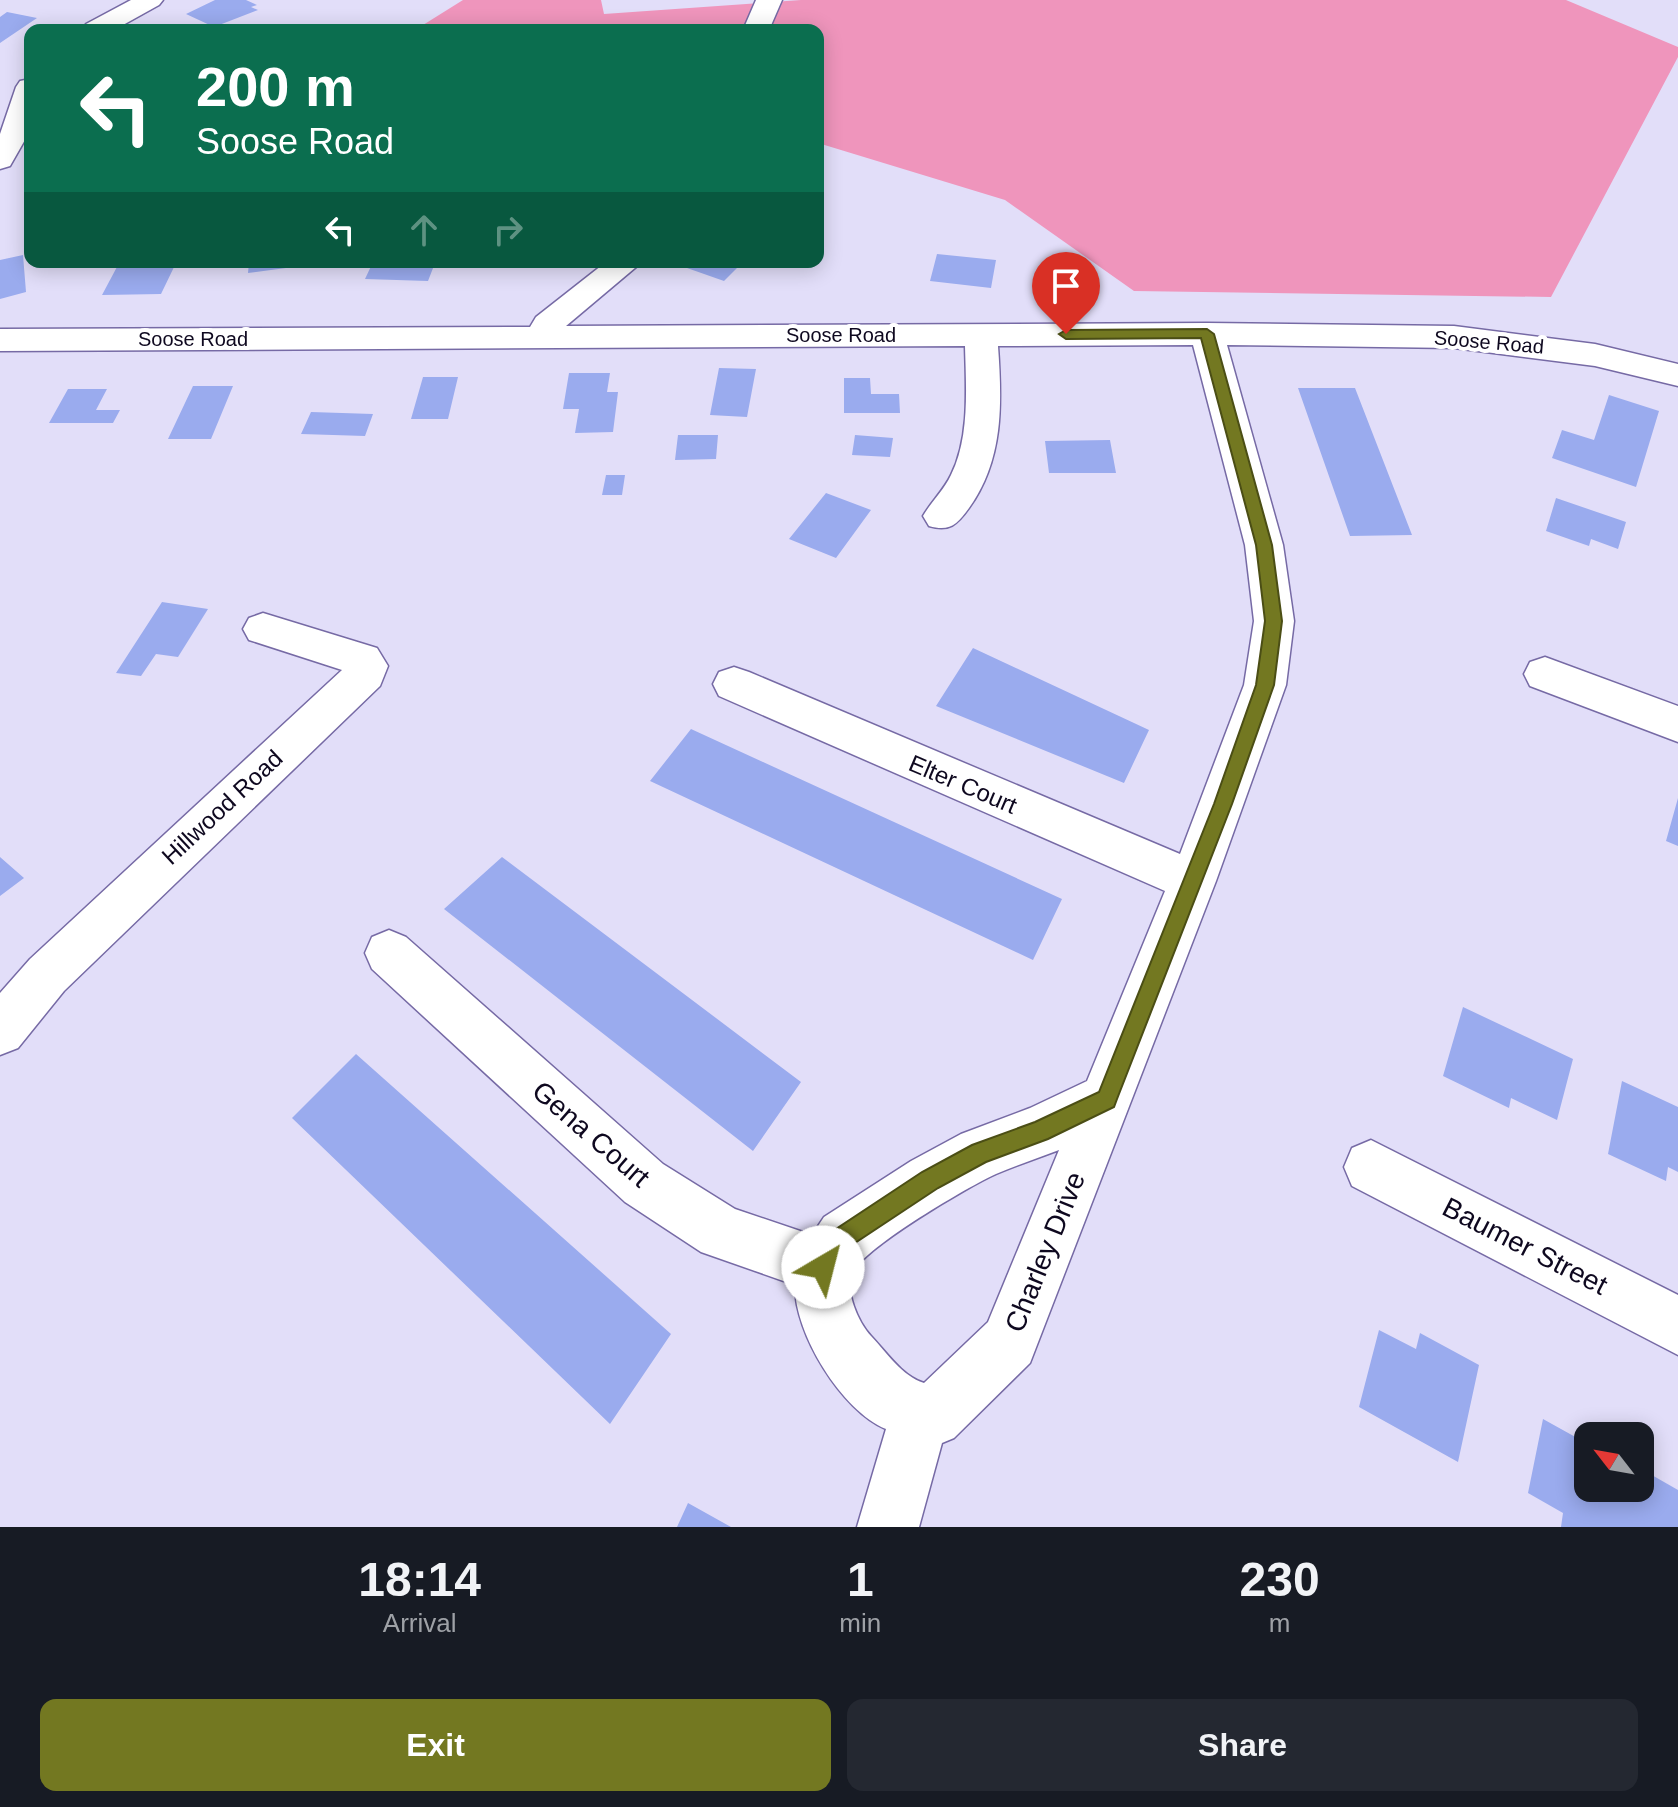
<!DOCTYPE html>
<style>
:root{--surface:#171b24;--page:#242831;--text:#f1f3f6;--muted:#9ea1a6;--accent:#737821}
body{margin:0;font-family:Arial,sans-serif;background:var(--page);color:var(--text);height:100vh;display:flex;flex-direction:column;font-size:30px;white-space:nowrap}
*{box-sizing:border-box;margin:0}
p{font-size:26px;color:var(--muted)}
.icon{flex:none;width:44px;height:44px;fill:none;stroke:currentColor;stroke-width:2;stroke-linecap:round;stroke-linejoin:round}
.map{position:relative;height:1527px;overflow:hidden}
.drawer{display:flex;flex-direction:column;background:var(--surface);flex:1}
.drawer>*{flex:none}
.guide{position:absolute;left:24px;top:24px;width:800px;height:244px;border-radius:16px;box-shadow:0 4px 20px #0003;background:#0b6e4f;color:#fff;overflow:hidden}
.needle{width:52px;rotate:301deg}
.controls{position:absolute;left:1574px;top:1422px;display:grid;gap:16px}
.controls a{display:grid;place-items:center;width:80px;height:80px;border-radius:16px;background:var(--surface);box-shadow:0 4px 20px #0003;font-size:40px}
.pin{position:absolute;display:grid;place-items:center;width:68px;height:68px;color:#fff;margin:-82px -34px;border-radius:50% 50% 50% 0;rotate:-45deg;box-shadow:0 0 8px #0007}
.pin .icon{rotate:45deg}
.me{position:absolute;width:88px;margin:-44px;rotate:37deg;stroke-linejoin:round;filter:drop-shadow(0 0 6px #0008)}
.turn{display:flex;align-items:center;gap:28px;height:168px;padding:0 40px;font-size:36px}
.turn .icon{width:104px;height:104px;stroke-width:2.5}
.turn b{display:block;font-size:56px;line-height:68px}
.lanes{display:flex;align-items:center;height:76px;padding:0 40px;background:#0003;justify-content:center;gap:40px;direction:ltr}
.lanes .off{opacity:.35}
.eta{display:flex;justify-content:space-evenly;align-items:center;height:136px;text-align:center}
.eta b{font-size:48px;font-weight:800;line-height:56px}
.action{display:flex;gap:16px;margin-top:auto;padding:16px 40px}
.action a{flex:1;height:92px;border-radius:16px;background:var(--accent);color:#fff;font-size:32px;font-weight:800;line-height:92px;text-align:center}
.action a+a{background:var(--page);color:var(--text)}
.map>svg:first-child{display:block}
</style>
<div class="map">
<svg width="1678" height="1527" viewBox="0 0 1678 1527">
<rect width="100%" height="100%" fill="#e2def9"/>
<!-- green -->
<path fill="#ef95bc" d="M 463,0 L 601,0 L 604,14 L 801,0 L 1566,0 L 1678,47 L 1678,57 L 1551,297 L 1134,291 L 1005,200 L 818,143 L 818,30 L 415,30 Z"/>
<!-- building -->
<path fill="#9aabee" d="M 215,0 L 246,0 L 257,5 L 251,7 L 258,10 L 214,27 L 186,14 Z
M 7,12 L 37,18 L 0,43 L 0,17 Z
M 937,254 L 996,260 L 991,288 L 930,281 Z
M 23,255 L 26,292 L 0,299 L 0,260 Z
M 249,262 L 287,262 L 286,268 L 248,273 Z
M 373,262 L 413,262 L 435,263 L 428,281 L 365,279 Z
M 693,262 L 743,262 L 724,281 L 687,268 Z
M 118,265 L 175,265 L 161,294 L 102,295 Z
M 719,368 L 756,369 L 747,417 L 710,415 Z
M 569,373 L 610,373 L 607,392 L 618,392 L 613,432 L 575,433 L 579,409 L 563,409 Z
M 423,377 L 458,377 L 448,419 L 411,419 Z
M 844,378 L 870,378 L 871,394 L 899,394 L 900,413 L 844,413 Z
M 193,386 L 233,386 L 211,439 L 168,439 Z
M 1298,388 L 1355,388 L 1412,535 L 1350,536 Z
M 68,389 L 107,389 L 96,410 L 120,410 L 113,423 L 49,423 Z
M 1609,395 L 1659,411 L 1636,487 L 1552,458 L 1562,430 L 1594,440 Z
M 311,412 L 373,414 L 365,436 L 301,434 Z
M 678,435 L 718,435 L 716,459 L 675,460 Z
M 855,435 L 893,438 L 890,457 L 852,455 Z
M 1110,440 L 1116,473 L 1049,473 L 1045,441 Z
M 606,475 L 625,475 L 622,495 L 602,495 Z
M 826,493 L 871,510 L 836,558 L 789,539 Z
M 1556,498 L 1626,522 L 1618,549 L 1591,539 L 1589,546 L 1546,531 Z
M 162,602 L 208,609 L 178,657 L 156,654 L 141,676 L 116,673 Z
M 973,648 L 1149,730 L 1124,783 L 936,706 Z
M 691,729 L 1062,899 L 1033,960 L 650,781 Z
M 1678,798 L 1678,846 L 1666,841 Z
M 0,857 L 24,878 L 0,896 Z
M 502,857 L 801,1082 L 753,1151 L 444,909 Z
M 1463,1007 L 1573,1059 L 1557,1120 L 1511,1098 L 1509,1108 L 1443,1076 Z
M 356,1054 L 671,1334 L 610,1424 L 292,1118 Z
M 1622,1081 L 1678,1107 L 1678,1172 L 1668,1167 L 1666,1181 L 1608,1154 Z
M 1379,1330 L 1416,1349 L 1420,1333 L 1479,1365 L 1458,1462 L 1359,1407 Z
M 1543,1419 L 1588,1444 L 1588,1488 L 1640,1488 L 1640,1453 L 1652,1459 L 1650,1474 L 1678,1490 L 1678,1527 L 1561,1527 L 1563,1513 L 1528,1493 Z
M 688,1503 L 731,1527 L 677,1527 Z"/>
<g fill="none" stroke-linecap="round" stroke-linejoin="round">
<defs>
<path id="minor" d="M 131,0 L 163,0 L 159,5 L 114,30 L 82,30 L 86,24 Z
M 756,0 L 782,0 L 769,30 L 743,30 Z
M 30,79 L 30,131 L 10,166 L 0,169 L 0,134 L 16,87 L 20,81 Z
M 606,262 L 642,262 L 566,326 L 1207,323 L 1454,326 L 1595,344 L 1678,364 L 1678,386 L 1595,366 L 1454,348 L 1227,345 L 1283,545 L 1294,621 L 1286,685 L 1216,881 L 1030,1363 L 954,1438 L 942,1443 L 919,1527 L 857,1527 L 886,1429 C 842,1411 794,1333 795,1285 L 701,1252 L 625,1202 L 372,969 L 365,953 L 372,937 L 389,930 L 406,937 L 663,1164 L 735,1209 L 812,1235 L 824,1217 L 911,1161 L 961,1134 L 1030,1108 L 1087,1081 L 1165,891 L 719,696 L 713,684 L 719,672 L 734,667 L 749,672 L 1180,854 L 1244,685 L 1254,621 L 1245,545 L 1193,345 L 998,346 C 1002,403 1004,459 969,508 C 957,525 949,532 929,526 L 923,516 C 931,502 944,490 951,475 C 970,437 966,387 965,346 L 0,351 L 0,329 L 530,327 L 536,317 ZM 1059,1150 L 988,1322 L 924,1383 C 902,1376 887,1353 871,1336 C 858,1322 845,1292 852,1274 C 861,1249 969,1186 996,1174 C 1017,1165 1038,1158 1059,1150 Z
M 263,613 L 377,648 L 388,666 L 380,686 L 64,991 L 18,1048 L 0,1055 L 0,993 L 30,959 L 342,670 L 249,640 L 243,629 L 249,618 Z
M 1545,657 L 1678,706 L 1678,742 L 1530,686 L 1524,674 L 1530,662 Z
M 1371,1140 L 1678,1295 L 1678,1355 L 1352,1186 L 1344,1167 L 1352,1148 Z"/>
</defs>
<!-- minor casing -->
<use href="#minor" stroke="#766aa5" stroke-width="3"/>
<!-- minor -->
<use href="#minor" fill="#fff" fill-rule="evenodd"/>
</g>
<!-- route -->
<path fill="#737821" stroke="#4b4e15" stroke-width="2" d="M 1207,329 L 1214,334 L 1272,545 L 1282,621 L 1274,685 L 1232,804 L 1117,1099 L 1114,1107 L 1048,1139 L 986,1162 L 938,1188 L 852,1245 L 831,1276 L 823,1279 L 814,1276 L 811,1267 L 836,1229 L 922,1172 L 972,1145 L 1035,1122 L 1099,1092 L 1214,804 L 1256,685 L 1265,621 L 1256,545 L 1201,338 L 1066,339 L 1059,334 L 1066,330 Z"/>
<g text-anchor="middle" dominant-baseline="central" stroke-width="8" stroke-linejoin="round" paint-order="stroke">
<!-- far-street labels -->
<g font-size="20" fill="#0e081f" stroke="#fff">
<text x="841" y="335">Soose Road</text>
<text x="193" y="339">Soose Road</text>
<text transform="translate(1489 342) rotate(5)">Soose Road</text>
</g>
<!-- street labels -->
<g font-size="24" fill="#0e081f" stroke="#fff">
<text transform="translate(963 784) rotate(23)">Elter Court</text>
<text transform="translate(222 807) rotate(-43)">Hillwood Road</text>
</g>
<!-- near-street labels -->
<g font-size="28" fill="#0e081f" stroke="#fff">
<text transform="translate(591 1134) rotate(41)">Gena Court</text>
<text transform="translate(1525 1246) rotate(27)">Baumer Street</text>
<text transform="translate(1045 1252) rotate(-68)">Charley Drive</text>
</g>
</g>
</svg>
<div class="controls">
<a><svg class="needle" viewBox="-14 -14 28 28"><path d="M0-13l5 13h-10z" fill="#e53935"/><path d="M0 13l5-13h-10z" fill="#9ea1a6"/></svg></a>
</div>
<div class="pin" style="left:1066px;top:334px;background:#d93025"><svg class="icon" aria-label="arrive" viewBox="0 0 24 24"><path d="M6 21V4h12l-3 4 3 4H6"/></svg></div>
<svg class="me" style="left:823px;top:1267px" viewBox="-20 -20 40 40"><circle r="19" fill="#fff"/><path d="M0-13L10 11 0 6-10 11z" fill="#737821"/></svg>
<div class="guide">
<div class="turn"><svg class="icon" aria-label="left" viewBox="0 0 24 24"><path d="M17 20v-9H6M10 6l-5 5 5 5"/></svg><div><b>200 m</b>Soose Road</div></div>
<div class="lanes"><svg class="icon" aria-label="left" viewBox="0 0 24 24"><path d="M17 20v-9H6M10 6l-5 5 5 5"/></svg><svg class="icon off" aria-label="ahead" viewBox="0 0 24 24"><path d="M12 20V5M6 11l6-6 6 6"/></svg><svg class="icon off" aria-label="right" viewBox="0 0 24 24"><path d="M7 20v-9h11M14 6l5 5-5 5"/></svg></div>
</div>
</div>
<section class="drawer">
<div class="eta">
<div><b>18:14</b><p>Arrival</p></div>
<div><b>1</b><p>min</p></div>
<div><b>230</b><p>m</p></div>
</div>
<div class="action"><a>Exit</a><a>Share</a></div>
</section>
